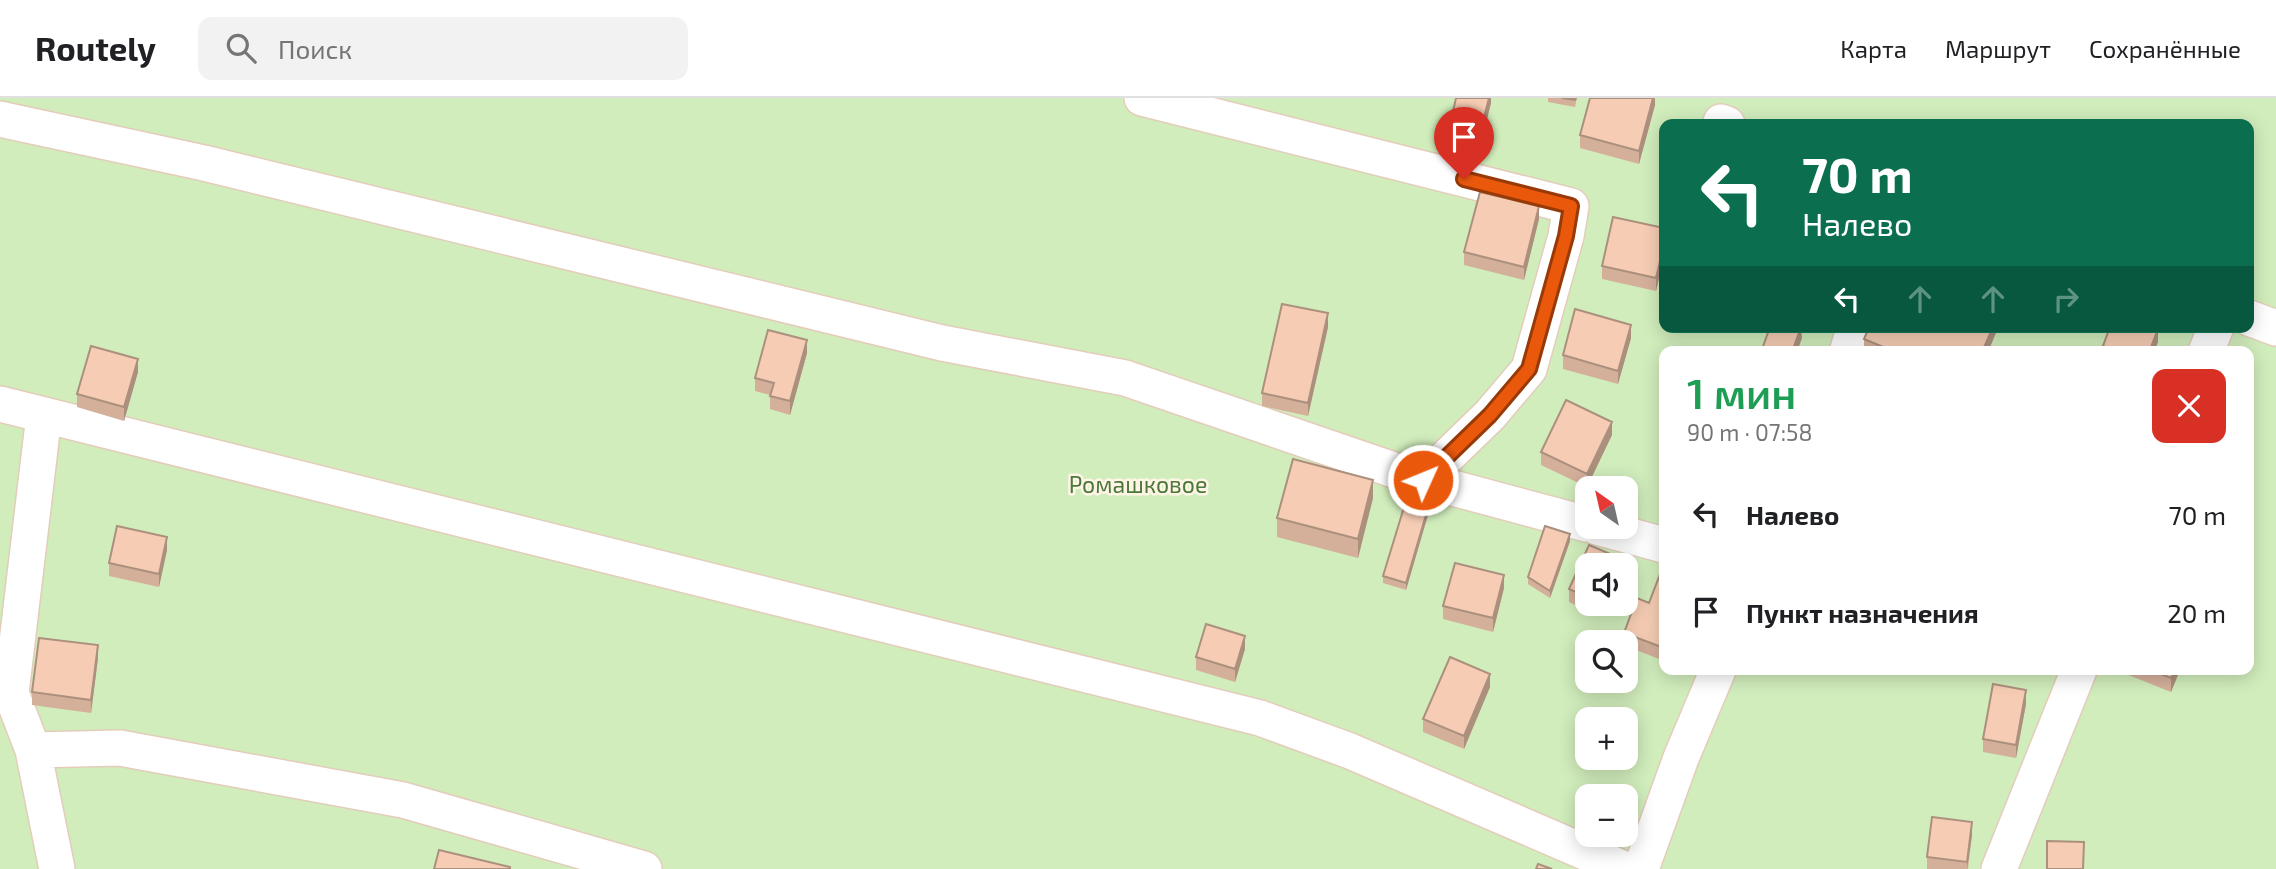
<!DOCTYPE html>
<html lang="ru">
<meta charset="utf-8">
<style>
:root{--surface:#fff;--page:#f2f2f2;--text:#202124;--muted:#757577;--line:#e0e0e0}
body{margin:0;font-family:"Exo 2",sans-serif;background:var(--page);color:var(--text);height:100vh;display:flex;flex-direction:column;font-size:26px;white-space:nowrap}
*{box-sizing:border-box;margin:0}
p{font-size:23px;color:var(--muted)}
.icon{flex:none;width:38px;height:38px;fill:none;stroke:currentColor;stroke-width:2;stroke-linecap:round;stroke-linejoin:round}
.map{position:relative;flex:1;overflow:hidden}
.drawer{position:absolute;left:1659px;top:248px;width:595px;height:329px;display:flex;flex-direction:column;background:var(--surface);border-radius:14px;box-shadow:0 4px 18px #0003}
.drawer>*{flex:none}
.banner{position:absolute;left:1659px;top:21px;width:595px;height:214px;border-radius:14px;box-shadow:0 4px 18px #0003;background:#0b6e4f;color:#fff;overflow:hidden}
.needle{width:46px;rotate:326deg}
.fabs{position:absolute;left:1575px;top:378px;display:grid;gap:14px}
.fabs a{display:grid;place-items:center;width:63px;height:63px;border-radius:14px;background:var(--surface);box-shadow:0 4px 18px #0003;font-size:35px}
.pin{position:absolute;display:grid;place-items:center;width:60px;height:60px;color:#fff;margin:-72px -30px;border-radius:50% 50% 50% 0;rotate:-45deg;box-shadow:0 0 7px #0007}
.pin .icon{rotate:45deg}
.me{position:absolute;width:77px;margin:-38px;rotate:46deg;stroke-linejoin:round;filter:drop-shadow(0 0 5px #0008)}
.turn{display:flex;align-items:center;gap:24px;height:147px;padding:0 28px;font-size:32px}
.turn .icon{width:91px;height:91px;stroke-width:2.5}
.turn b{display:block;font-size:49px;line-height:60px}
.lanes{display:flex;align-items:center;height:66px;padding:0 28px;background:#0003;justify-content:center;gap:35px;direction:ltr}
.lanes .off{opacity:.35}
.round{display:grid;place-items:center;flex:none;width:74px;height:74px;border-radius:14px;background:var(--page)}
.head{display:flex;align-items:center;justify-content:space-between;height:119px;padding:0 28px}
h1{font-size:42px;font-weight:600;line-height:52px;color:#1e9e55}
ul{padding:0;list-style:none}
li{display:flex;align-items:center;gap:21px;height:98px;padding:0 28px}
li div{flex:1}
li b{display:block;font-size:26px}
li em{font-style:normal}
header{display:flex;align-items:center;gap:42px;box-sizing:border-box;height:98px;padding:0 35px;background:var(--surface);border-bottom:2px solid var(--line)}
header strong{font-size:33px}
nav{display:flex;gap:38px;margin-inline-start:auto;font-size:24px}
.search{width:490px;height:63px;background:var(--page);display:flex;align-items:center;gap:18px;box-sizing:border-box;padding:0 24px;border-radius:14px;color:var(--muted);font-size:26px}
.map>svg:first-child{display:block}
</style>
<header>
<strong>Routely</strong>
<div class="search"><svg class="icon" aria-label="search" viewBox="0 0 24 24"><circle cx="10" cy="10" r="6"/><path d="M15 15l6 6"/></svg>Поиск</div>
<nav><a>Карта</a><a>Маршрут</a><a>Сохранённые</a></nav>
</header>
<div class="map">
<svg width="2276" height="771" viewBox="0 0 2276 771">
<rect width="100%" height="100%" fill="#fef1df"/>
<!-- green -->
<path fill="#d1edbc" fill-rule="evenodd" d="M 0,0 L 2276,0 L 2276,771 L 0,771 ZM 1664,26 L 2249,26 L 2249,229 L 1664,229 ZM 1664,254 L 2249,254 L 2249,572 L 1664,572 ZM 1587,390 L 1626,390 L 1626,429 L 1587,429 ZM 1587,467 L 1626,467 L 1626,506 L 1587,506 ZM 1587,544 L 1626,544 L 1626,583 L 1587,583 ZM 1587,621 L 1626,621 L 1626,660 L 1587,660 ZM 1587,698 L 1626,698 L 1626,737 L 1587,737 Z"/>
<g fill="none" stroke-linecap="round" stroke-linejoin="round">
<defs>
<path id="minor" d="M 1142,0 L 1571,108 L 1566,138 L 1529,271 L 1490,317 L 1423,382
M 0,21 L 204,65 L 942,245 L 1125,280 L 1423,382 L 1587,426
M 1721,24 L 1727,26
M 2249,220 L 2276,230
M 1847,254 L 1855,229
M 2206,254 L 2216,229
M 0,306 L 1260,620 L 1350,653 L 1624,771
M 44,317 L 11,595 L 33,652 L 57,771
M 1597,429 L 1664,447
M 33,652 L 120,650 L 403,702 L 644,771
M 1641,771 L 1681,660 L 1718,572
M 1999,771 L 2079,572"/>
</defs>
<!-- minor casing -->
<use href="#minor" stroke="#e3cdba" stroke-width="38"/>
<!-- minor -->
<use href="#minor" stroke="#fff" stroke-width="35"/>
</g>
<!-- wall -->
<path fill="#d4b09b" d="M 1491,0 L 1491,5 L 1478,57 L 1448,50 L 1448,36 Z
M 1548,0 L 1577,0 L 1575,9 L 1548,4 Z
M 1655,0 L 1655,7 L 1639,66 L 1580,50 L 1580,37 Z
M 1539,121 L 1524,182 L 1464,167 L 1464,154 Z
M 1664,130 L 1664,159 L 1656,193 L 1602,181 L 1602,168 Z
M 1328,229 L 1308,318 L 1262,308 L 1262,295 Z
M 1998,229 L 1988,254 L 1864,254 L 1864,241 Z
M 1631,240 L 1618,286 L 1563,271 L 1563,257 Z
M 2158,244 L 2154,254 L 2103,254 L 2103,248 Z
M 807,255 L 790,317 L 770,311 L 770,297 L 755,293 L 755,280 Z
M 138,274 L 124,323 L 77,309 L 77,296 Z
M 1612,337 L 1587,389 L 1541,367 L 1541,354 Z
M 1373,400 L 1358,460 L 1277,439 L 1277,420 Z
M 1430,410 L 1406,492 L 1383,485 L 1383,478 Z
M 1570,443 L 1550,500 L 1528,486 L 1528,479 Z
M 1589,447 L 1615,458 L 1615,467 L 1587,467 L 1587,506 L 1599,506 L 1594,516 L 1569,504 L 1569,491 Z
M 167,452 L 159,489 L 109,478 L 109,465 Z
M 1664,472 L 1664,563 L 1626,548 L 1626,544 L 1624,544 L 1624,535 L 1649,505 Z
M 1504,490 L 1493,534 L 1443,521 L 1443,508 Z
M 1245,551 L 1235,584 L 1196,572 L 1196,559 Z
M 98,560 L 91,615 L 32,607 L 32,594 Z
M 2121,572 L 2180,572 L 2171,594 L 2121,574 Z
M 1490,589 L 1464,651 L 1423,634 L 1423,621 Z
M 2026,606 L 2016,660 L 1983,654 L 1983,641 Z
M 1972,737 L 1968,771 L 1927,771 L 1927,759 Z"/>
<!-- shaded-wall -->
<path fill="#ac907e" d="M 1489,0 L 1491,0 L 1491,5 L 1478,57 L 1478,43 Z
M 1653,0 L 1655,0 L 1655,7 L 1639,66 L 1639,53 Z
M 1539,108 L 1539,121 L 1524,182 L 1524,169 Z
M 1664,146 L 1664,159 L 1656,193 L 1656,180 Z
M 1328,215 L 1328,229 L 1308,318 L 1308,305 Z
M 1631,227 L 1631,240 L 1618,286 L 1618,273 Z
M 1801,229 L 1802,240 L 1797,254 L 1792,254 Z
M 1993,229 L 1998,230 L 1988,254 L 1982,254 Z
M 2158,231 L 2158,244 L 2154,254 L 2149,254 Z
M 807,242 L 807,255 L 790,317 L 790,303 Z
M 138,261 L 138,274 L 124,323 L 124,309 Z
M 1612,324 L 1612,337 L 1587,389 L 1587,376 Z
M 1373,382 L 1373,400 L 1358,460 L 1358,441 Z
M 1430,403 L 1430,410 L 1406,492 L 1406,485 Z
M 1570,436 L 1570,443 L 1550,500 L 1550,493 Z
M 167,439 L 167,452 L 159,489 L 159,476 Z
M 1504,477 L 1504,490 L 1493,534 L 1493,520 Z
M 1594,506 L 1599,506 L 1594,516 Z
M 1245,538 L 1245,551 L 1235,584 L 1235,571 Z
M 98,547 L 98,560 L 91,615 L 91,602 Z
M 2175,572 L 2180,572 L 2171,594 L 2171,580 Z
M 1490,576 L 1490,589 L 1464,651 L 1464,638 Z
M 2026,592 L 2026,606 L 2016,660 L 2016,647 Z
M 1972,724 L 1972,737 L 1967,771 L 1967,764 Z"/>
<!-- building -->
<path fill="#f6cdb4" stroke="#ac907e" stroke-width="2" d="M 1456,0 L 1489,0 L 1478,43 L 1448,36 Z
M 1562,0 L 1576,0 L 1575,2 Z
M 1590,0 L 1653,0 L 1639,53 L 1580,37 Z
M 1480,94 L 1539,108 L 1524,169 L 1464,154 Z
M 1613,119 L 1664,130 L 1664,146 L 1656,180 L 1602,168 Z
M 1282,206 L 1328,215 L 1308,305 L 1262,295 Z
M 1575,211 L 1631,227 L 1618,273 L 1563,257 Z
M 1770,229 L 1801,229 L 1792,254 L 1761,254 Z
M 1869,229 L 1993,229 L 1982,254 L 1895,254 L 1864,241 Z
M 2110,229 L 2155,229 L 2158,231 L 2149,254 L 2117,254 L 2103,248 Z
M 768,232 L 807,242 L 790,303 L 770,298 L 774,285 L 755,280 Z
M 91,248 L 138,261 L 124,309 L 77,296 Z
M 1566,302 L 1612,324 L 1587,376 L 1541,354 Z
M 1293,361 L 1373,382 L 1358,441 L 1277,420 Z
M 1408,396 L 1430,403 L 1406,485 L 1383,478 Z
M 117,428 L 167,439 L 159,476 L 109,465 Z
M 1545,428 L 1570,436 L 1550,493 L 1528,479 Z
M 1589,447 L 1615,458 L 1610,467 L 1587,467 L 1587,499 L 1569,491 Z
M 1455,465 L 1504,477 L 1493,520 L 1443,508 Z
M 1662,471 L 1664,472 L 1664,550 L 1624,535 L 1637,500 L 1649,505 Z
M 1206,526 L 1245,538 L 1235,571 L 1196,559 Z
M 39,540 L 98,547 L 91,602 L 32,594 Z
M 1450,559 L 1490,576 L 1464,638 L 1423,621 Z
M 2150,572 L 2175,572 L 2171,580 Z
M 1993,586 L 2026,592 L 2016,647 L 1983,641 Z
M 1932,719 L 1972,724 L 1967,764 L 1927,759 Z
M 2047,743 L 2084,744 L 2083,771 L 2047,771 Z
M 439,752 L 510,769 L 510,771 L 434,771 Z
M 1538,766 L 1552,771 L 1536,771 Z"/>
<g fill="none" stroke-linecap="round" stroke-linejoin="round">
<defs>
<path id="route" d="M 1423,382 L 1490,317 L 1529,271 L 1566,138 L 1571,108 L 1464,81"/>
</defs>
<!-- route casing -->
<use href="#route" stroke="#983908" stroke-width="18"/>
<!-- route -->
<use href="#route" stroke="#ea580c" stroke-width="12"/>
</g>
<g text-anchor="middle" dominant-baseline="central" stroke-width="5" stroke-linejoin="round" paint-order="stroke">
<!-- park labels -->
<g font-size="23" fill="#4c7839" stroke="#fff5e7">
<text x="1138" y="386">Ромашковое</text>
</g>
</g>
</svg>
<div class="fabs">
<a><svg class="needle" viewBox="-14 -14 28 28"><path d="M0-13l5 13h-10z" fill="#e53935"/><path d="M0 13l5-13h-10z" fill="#757577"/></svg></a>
<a><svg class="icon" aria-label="sound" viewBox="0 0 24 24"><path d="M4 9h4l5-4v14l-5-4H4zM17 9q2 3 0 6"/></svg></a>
<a><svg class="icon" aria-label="search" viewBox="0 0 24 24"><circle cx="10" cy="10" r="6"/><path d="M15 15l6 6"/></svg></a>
<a>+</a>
<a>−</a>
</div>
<div class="pin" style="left:1464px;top:81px;background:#d93025"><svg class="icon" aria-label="arrive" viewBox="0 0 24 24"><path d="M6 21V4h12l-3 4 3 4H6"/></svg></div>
<svg class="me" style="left:1423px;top:382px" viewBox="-20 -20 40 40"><circle r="17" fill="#ea580c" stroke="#fff" stroke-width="3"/><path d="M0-11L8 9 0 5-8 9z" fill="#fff"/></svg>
<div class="banner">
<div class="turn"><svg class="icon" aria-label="left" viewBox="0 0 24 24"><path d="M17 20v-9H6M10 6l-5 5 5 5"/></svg><div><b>70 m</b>Налево</div></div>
<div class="lanes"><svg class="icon" aria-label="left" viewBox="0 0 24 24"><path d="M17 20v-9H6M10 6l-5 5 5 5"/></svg><svg class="icon off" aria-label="ahead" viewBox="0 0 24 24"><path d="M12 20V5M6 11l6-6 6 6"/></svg><svg class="icon off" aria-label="ahead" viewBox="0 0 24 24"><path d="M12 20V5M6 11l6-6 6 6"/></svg><svg class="icon off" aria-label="right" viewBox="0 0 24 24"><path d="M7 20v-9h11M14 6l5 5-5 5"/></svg></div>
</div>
<section class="drawer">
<div class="head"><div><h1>1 мин</h1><p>90 m · 07:58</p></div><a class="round" style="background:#d93025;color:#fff"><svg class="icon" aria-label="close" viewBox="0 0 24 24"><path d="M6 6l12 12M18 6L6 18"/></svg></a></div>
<ul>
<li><svg class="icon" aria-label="left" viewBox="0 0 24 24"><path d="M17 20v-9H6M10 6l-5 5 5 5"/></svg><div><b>Налево</b></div><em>70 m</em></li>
<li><svg class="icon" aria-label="arrive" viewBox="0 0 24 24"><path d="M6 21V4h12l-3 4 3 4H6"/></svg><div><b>Пункт назначения</b></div><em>20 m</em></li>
</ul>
</section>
</div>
